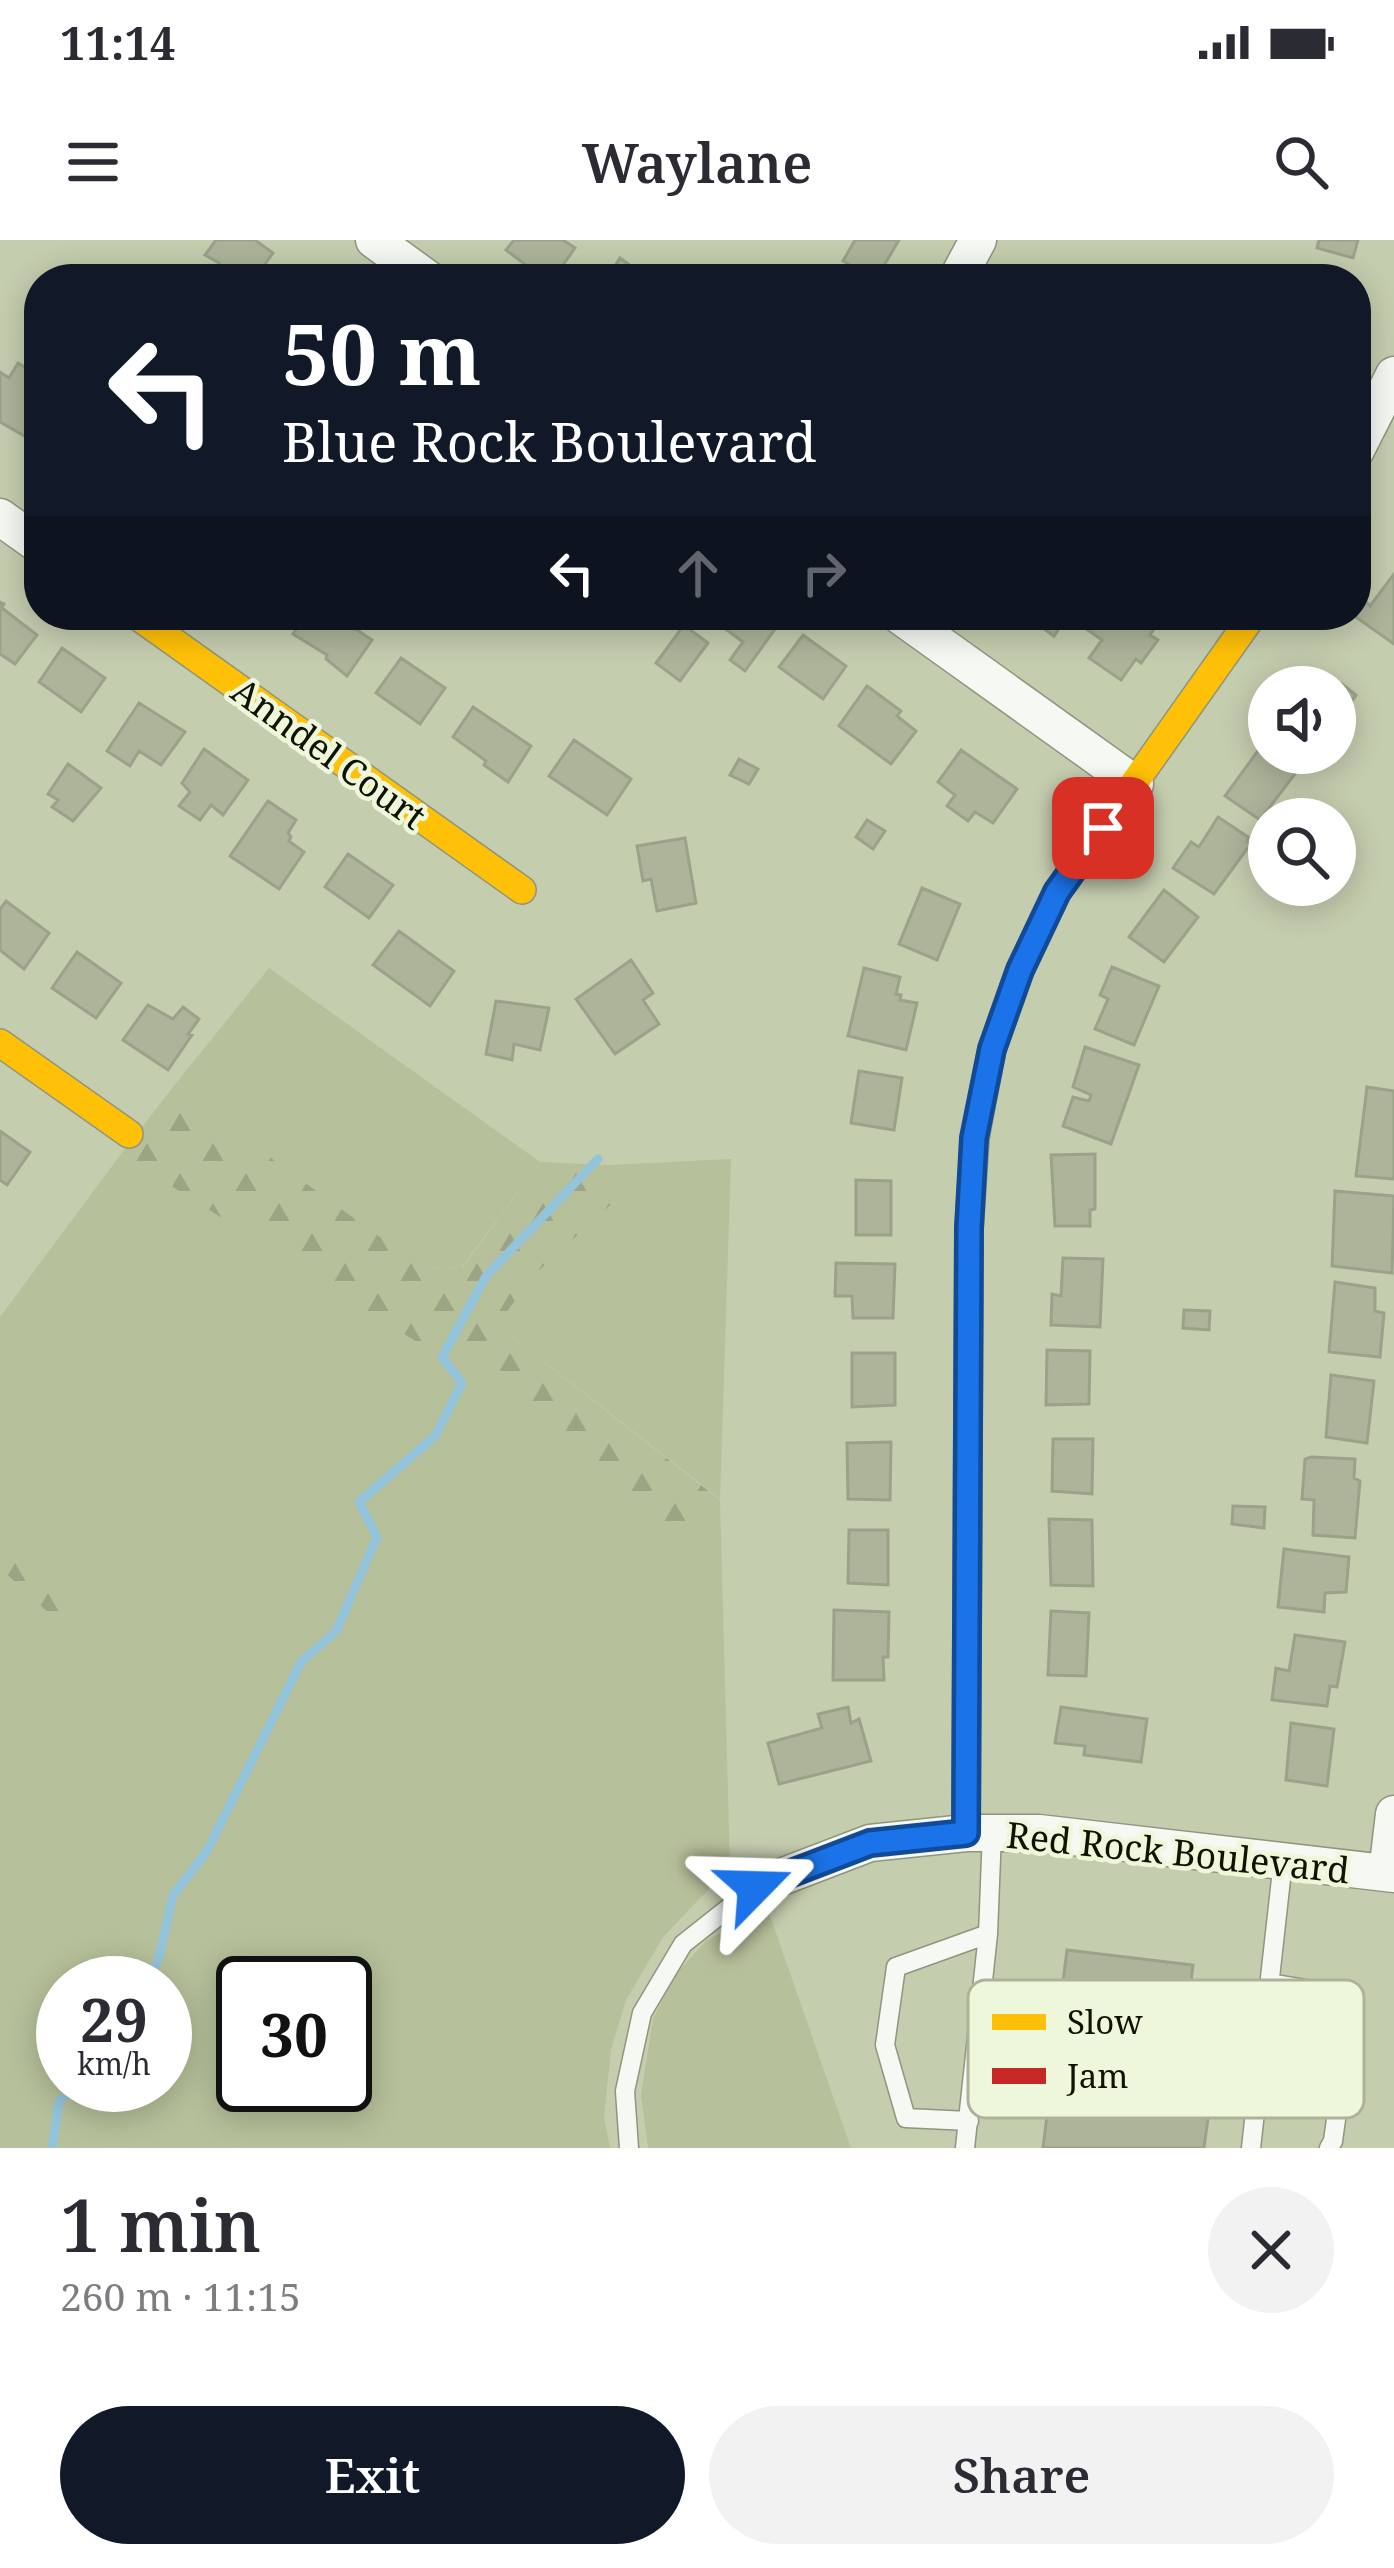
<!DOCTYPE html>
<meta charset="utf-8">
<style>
:root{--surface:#fff;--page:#f2f2f3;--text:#2b2b33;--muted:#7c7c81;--accent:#111827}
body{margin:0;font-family:"Noto Serif",serif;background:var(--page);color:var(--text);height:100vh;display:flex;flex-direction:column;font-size:45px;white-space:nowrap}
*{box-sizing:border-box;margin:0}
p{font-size:39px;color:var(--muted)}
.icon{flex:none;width:66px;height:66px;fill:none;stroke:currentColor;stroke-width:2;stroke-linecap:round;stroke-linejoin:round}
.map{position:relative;height:1908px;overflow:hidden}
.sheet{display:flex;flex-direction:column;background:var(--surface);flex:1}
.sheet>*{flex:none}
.guide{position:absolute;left:24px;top:24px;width:1347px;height:366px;border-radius:48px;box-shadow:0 6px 30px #0003;background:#111827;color:#fff;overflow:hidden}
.buttons{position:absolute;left:1248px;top:426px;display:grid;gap:24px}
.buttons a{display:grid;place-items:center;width:108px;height:108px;border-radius:50%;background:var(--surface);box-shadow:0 6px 30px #0003;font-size:60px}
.speed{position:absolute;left:36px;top:1716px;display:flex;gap:24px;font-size:60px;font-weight:700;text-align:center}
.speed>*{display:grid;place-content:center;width:156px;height:156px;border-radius:50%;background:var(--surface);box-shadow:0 6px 30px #0003;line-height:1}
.speed small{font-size:30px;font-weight:400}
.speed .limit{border:6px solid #111;border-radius:18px;background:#fff;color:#111}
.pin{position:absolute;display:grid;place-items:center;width:102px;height:102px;color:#fff;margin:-51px;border-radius:24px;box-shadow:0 6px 18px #0006}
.me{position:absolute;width:132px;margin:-66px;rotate:68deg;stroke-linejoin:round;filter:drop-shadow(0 0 9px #0008)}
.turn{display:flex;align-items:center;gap:42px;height:252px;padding:0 60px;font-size:54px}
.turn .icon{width:156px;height:156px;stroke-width:2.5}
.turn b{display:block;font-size:84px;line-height:102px}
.lanes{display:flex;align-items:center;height:114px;padding:0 60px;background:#0003;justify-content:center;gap:60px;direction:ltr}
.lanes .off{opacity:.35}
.round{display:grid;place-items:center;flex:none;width:126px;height:126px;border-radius:63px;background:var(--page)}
.headline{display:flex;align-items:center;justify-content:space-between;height:204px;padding:0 60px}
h1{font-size:72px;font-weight:600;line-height:90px}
.cta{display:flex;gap:24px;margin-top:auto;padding:24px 60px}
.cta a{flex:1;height:138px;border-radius:72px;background:var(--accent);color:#fff;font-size:48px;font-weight:600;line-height:138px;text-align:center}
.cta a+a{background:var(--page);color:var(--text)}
.status{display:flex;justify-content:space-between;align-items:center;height:84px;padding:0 60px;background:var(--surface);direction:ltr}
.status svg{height:33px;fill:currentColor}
header{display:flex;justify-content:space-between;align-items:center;height:156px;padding:0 60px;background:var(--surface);font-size:54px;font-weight:600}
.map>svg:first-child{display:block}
</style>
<div class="status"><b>11:14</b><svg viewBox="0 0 49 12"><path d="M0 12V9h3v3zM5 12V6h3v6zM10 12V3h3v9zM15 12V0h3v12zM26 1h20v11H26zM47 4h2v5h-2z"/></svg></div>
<header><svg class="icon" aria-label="menu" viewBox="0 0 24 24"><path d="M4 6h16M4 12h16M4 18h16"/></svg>Waylane<svg class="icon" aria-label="search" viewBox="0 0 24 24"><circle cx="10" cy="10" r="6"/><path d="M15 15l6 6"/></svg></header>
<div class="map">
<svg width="1394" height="1908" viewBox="0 0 1394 1908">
<defs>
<pattern id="forest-firs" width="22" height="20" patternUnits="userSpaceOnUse" patternTransform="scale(3)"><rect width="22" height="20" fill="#b6c09a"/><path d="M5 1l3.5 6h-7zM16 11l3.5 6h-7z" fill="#9ba483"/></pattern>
</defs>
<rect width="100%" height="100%" fill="#c5cdaf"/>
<!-- green -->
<path fill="#b6c09a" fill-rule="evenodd" d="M 269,728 L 540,922 L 462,1027 L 423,1029 L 173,847 Z
M 121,914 L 445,1120 L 692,1302 L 720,1259 L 497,1085 L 534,1035 L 617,959 L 609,925 L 731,919 L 720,1260 L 730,1627 L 663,1697 L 626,1760 L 611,1810 L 604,1877 L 610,1908 L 0,1908 L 0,1328 L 68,1391 L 92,1369 L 0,1278 L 0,1077 ZM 63,1743 L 165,1743 L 165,1845 L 63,1845 ZM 243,1743 L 345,1743 L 345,1845 L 243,1845 Z
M 767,1667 L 851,1908 L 648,1908 L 641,1855 L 653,1779 L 674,1736 L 706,1701 Z"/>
<!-- forest -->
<path fill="url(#forest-firs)" d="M 173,847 L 424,1029 L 463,1027 L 540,922 L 609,925 L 617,959 L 534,1035 L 497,1085 L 720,1260 L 692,1303 L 445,1120 L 121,914 Z
M 0,1278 L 92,1369 L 68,1391 L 0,1328 Z"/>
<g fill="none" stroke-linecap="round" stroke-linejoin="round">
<!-- stream -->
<path stroke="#93c4db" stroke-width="9" d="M 147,1743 L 158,1721 L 173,1655 L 207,1611 L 301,1422 L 336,1391 L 377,1297 L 359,1262 L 435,1196 L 462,1143 L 442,1117 L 486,1036 L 598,919
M 52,1908 L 59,1861 L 80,1845"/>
</g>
<!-- building -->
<path fill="#adb499" stroke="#9ba28a" stroke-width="3" d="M 216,0 L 255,0 L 273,13 L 254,39 L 234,37 L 214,39 L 209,35 L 219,23 L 205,15 Z
M 514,0 L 563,0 L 575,8 L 553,39 L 544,39 L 506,10 Z
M 855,0 L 899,0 L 876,39 L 843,21 Z
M 1319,0 L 1358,0 L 1353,18 L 1317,8 Z
M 620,18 L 642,34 L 639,39 L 585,39 L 593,26 L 608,37 Z
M 18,123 L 39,136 L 32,153 L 39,157 L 39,196 L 35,202 L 0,182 L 0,132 L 9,138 Z
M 1394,334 L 1394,404 L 1353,375 L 1356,375 L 1356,369 L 1364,360 L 1370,366 Z
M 0,362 L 4,364 L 2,368 L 37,395 L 15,424 L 0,414 Z
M 305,375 L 334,375 L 372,400 L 347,436 L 326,419 L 327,415 L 293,394 Z
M 707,375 L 770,375 L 780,382 L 745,431 L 730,420 L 743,402 Z
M 1025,375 L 1068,375 L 1054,396 Z
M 1090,375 L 1122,377 L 1163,375 L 1150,395 L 1158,400 L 1141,423 L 1136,419 L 1121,440 L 1089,418 L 1102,400 L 1082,386 Z
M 684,385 L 708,403 L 680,441 L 656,423 Z
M 803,395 L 846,426 L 823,459 L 779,427 Z
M 62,408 L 105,438 L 81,472 L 39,442 Z
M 401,418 L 445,448 L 420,484 L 376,453 Z
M 1314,430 L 1340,448 L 1342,444 L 1356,455 L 1335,486 L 1335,447 L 1302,447 Z
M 867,446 L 901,471 L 897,476 L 916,491 L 891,524 L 839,486 Z
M 139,463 L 185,492 L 161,525 L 139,511 L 130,526 L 107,511 Z
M 473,467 L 531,506 L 508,542 L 484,525 L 486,521 L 453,497 Z
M 574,500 L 631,539 L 607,575 L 549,536 Z
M 1260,508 L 1267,514 L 1269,510 L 1269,513 L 1292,513 L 1304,522 L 1260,580 L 1225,556 Z
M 204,509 L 248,540 L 223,575 L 211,565 L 200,580 L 179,566 L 190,552 L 182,543 Z
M 961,510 L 1017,549 L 993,583 L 975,572 L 968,581 L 947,566 L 955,555 L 938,542 Z
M 739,519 L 758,529 L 749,544 L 730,535 Z
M 68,524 L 101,548 L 73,581 L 52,567 L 58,560 L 48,554 Z
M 268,561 L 296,580 L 288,593 L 291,597 L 289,601 L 304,612 L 279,649 L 230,616 Z
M 1218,577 L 1248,597 L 1247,601 L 1250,605 L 1214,654 L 1173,628 L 1191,602 L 1199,607 Z
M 867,580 L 885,591 L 873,609 L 856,597 Z
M 685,598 L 696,663 L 657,671 L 651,639 L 643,641 L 637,606 Z
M 348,614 L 393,645 L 369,678 L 325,647 Z
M 922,648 L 960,664 L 937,720 L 899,704 Z
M 1164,650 L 1198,677 L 1164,722 L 1129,697 Z
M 6,661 L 49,693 L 24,729 L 0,710 L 0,669 Z
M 399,691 L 454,731 L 430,766 L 373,725 Z
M 77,712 L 121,743 L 96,778 L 52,748 Z
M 631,720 L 653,753 L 643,760 L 659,784 L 615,814 L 576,759 Z
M 1112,727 L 1159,746 L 1134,805 L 1095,789 L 1108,759 L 1100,755 Z
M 864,728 L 900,737 L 896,754 L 901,755 L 900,760 L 917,763 L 906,810 L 848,796 Z
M 496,761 L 549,768 L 540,810 L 514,804 L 512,820 L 486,814 Z
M 148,765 L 173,779 L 183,767 L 199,779 L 188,794 L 192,795 L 168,830 L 123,800 Z
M 1085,807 L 1139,825 L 1111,904 L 1063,886 L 1073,857 L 1089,861 L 1091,855 L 1073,847 Z
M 859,831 L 902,838 L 894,890 L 851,883 Z
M 1367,847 L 1394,851 L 1394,939 L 1356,936 Z
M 0,891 L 30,912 L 7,945 L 0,940 Z
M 1095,914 L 1095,969 L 1090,970 L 1090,986 L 1055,986 L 1051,915 Z
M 856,940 L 891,941 L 891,995 L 856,995 Z
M 1335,951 L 1394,956 L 1392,1033 L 1332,1026 Z
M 1063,1018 L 1103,1019 L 1100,1087 L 1051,1085 L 1052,1054 L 1061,1056 Z
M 836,1023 L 895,1024 L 893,1078 L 853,1078 L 852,1056 L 835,1056 Z
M 1335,1042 L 1375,1048 L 1375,1071 L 1384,1073 L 1380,1117 L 1329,1112 Z
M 1184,1070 L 1210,1071 L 1209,1090 L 1183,1088 Z
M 1047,1110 L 1090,1111 L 1089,1164 L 1046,1165 Z
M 852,1113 L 895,1113 L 895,1165 L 852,1167 Z
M 1331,1135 L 1374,1141 L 1367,1203 L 1326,1197 Z
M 1053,1199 L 1093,1199 L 1092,1254 L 1052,1251 Z
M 891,1202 L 890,1260 L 848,1259 L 847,1203 Z
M 1311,1217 L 1355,1219 L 1354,1238 L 1360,1241 L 1355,1298 L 1313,1295 L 1314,1260 L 1302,1259 L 1305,1219 Z
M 1233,1266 L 1265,1267 L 1264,1288 L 1232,1284 Z
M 1049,1279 L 1092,1280 L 1093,1346 L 1051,1345 Z
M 849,1290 L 888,1290 L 888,1345 L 848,1343 Z
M 1284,1309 L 1349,1317 L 1346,1352 L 1325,1353 L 1324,1372 L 1278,1367 Z
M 834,1370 L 889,1372 L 888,1417 L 883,1417 L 884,1440 L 833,1440 Z
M 1051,1371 L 1089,1373 L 1086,1436 L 1048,1435 Z
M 1295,1395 L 1345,1402 L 1337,1447 L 1330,1446 L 1327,1466 L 1272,1460 L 1276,1428 L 1289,1431 Z
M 848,1467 L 851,1483 L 859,1479 L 871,1521 L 779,1544 L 768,1503 L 822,1488 L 818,1474 Z
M 1061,1467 L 1147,1479 L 1141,1522 L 1084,1515 L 1085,1506 L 1055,1503 Z
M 1291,1483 L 1334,1489 L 1327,1546 L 1286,1540 Z
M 1067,1710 L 1193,1725 L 1179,1838 L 1213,1841 L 1204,1908 L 1043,1908 L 1048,1867 L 1032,1865 L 1038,1819 L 1053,1822 Z"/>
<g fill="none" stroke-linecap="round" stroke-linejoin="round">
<defs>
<path id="lane" d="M 1270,1743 L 1353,1757 L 1333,1901 L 1329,1908
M 969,1881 L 906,1878 L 885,1805 L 896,1727 L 988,1694
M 629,1908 L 625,1851 L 642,1773 L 683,1704 L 755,1647
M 965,1908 L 988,1694 L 992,1592
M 1251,1908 L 1283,1621"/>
<path id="street" d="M 374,0 L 428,39
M 957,39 L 978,0
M 1356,210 L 1394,135
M 0,277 L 39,305
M 899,375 L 1135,544
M 1387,1633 L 1394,1574
M 755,1647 L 870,1603 L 966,1593 L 1039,1593 L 1394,1634"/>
<path id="slow" d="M 136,375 L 522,650
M 0,803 L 129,894
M 981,865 L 992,809 L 1020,730 L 1057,652 L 1253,375"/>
<path id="jam" d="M 966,1593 L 969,988 L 975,898 L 981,865"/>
</defs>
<!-- lane casing -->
<use href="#lane" stroke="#8f957e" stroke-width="21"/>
<!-- street casing -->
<use href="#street" stroke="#8f957e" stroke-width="39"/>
<!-- slow casing -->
<use href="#slow" stroke="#8f957e" stroke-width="30"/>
<!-- jam casing -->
<use href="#jam" stroke="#8f957e" stroke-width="30"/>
<!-- lane -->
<use href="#lane" stroke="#f6f8f3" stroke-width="18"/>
<!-- street -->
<use href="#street" stroke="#f6f8f3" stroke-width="36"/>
<!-- slow -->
<use href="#slow" stroke="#ffc107" stroke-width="27"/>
<!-- jam -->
<use href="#jam" stroke="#c62828" stroke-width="27"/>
</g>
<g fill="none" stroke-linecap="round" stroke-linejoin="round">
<defs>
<path id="route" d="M 755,1647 L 870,1603 L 966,1593 L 969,988 L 974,898 L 992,809 L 1020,730 L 1057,652 L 1103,588"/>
</defs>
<!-- route casing -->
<use href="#route" stroke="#114b97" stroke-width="30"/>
<!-- route -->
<use href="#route" stroke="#1a73e8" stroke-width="21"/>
</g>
<g text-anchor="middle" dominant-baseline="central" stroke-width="9" stroke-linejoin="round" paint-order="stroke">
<!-- street labels -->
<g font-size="36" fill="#0f1301" stroke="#eff7db">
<text transform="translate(329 513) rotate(36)">Anndel Court</text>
<text transform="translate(1178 1612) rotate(6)">Red Rock Boulevard</text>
</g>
</g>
<!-- legend -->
<rect x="968" y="1740" width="396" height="138" rx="18" fill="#eff7db" stroke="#acb39a" stroke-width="3"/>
<rect x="992" y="1774" width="54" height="16" fill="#ffc107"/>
<rect x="992" y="1828" width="54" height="16" fill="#c62828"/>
<g font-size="33" fill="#0f1301">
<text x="1067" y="1794">Slow</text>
<text x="1067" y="1848">Jam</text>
</g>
</svg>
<div class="buttons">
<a><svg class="icon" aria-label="sound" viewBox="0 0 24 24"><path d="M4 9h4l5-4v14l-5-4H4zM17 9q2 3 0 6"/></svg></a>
<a><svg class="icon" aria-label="search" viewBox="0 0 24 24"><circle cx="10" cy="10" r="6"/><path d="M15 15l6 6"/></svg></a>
</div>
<div class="speed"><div>29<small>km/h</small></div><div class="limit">30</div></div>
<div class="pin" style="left:1103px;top:588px;background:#d93025"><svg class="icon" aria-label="arrive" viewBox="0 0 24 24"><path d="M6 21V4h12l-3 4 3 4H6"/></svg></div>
<svg class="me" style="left:755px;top:1647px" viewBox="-20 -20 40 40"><path d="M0-17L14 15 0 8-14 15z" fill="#1a73e8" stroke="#fff" stroke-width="4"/></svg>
<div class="guide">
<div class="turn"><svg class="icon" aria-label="left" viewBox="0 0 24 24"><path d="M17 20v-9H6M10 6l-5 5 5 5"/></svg><div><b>50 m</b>Blue Rock Boulevard</div></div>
<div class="lanes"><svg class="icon" aria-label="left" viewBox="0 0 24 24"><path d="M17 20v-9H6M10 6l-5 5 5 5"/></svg><svg class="icon off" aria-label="ahead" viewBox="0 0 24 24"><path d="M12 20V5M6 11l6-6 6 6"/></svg><svg class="icon off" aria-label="right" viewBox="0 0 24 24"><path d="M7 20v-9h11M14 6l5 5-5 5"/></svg></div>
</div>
</div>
<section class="sheet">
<div class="headline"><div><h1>1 min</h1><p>260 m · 11:15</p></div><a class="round"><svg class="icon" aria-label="close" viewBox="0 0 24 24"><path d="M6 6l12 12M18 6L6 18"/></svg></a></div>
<div class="cta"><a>Exit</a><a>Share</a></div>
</section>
